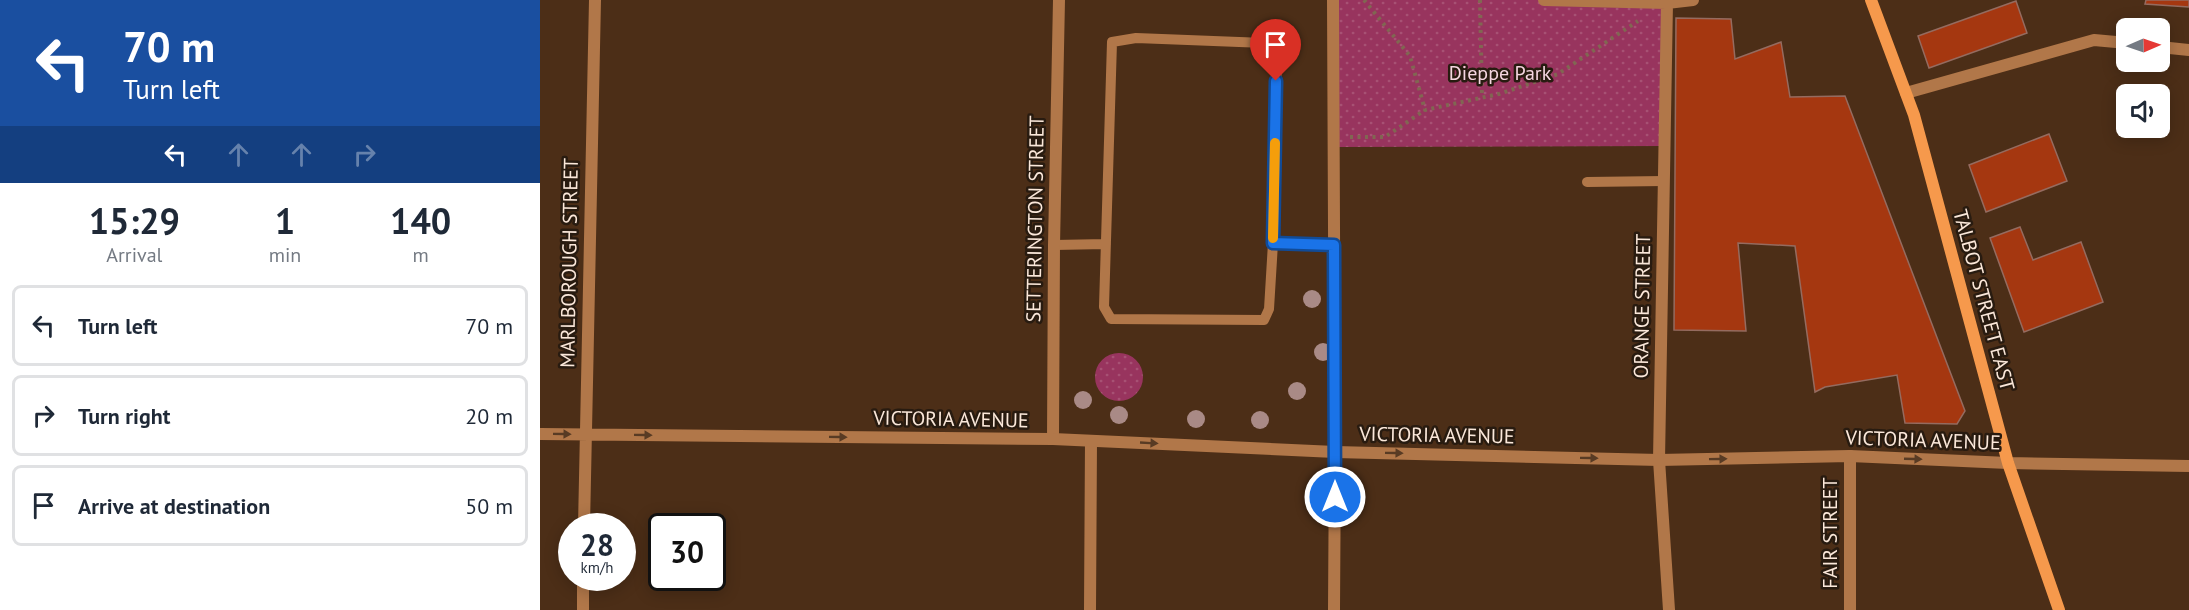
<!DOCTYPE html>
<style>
:root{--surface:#fff;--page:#f2f2f3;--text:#1f2937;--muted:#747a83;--line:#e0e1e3}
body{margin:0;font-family:"PT Sans",sans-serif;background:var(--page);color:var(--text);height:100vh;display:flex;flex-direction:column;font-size:22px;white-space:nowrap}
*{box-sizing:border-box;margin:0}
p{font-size:20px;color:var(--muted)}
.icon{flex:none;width:33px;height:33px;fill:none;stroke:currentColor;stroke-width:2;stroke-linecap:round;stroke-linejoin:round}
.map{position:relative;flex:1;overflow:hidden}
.details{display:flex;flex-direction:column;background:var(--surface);width:540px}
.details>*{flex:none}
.guide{background:#1a4fa0;color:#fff;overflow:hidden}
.needle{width:39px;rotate:88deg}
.controls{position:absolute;left:1576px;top:18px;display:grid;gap:12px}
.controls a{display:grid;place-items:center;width:54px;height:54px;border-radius:9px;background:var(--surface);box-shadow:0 3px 15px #0003;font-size:30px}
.speed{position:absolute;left:18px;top:513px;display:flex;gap:12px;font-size:30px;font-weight:700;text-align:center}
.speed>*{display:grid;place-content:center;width:78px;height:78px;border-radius:50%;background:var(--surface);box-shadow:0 3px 15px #0003;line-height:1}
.speed small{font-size:15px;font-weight:400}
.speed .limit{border:3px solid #111;border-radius:9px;background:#fff;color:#111}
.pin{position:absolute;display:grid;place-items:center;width:51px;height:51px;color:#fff;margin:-62px -26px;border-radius:50% 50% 50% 0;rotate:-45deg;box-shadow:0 0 6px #0007}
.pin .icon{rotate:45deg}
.me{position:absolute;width:66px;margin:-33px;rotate:0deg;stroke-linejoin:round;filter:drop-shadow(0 0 4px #0008)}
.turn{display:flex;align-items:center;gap:21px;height:126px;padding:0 24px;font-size:27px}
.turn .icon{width:78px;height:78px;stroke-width:2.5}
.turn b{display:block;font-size:42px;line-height:51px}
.lanes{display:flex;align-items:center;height:57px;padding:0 24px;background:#0003;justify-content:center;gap:30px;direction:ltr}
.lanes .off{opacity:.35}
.eta{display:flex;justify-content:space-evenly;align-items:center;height:102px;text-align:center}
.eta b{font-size:36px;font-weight:700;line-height:42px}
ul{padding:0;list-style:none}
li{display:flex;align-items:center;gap:18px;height:81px;margin:0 12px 9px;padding:0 12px;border:3px solid var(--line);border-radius:9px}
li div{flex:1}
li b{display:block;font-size:22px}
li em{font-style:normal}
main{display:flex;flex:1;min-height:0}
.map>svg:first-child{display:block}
</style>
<main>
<section class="details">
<div class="guide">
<div class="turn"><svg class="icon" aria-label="left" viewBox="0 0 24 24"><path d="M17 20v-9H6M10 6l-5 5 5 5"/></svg><div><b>70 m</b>Turn left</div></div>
<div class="lanes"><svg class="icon" aria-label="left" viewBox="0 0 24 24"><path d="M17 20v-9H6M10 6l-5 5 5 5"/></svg><svg class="icon off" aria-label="ahead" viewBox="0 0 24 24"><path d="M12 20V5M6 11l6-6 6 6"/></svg><svg class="icon off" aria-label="ahead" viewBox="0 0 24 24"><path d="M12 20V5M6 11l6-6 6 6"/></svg><svg class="icon off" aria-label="right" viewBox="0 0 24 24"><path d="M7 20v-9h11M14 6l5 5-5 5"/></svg></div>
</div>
<div class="eta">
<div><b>15:29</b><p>Arrival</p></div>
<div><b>1</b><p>min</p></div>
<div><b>140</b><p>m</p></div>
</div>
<ul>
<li><svg class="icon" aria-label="left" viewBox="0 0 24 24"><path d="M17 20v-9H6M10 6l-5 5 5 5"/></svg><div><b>Turn left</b></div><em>70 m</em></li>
<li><svg class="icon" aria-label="right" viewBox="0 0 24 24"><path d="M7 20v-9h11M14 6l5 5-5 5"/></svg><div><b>Turn right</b></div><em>20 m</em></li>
<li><svg class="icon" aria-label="arrive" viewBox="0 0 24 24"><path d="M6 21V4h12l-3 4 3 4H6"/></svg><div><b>Arrive at destination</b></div><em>50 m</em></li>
</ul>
</section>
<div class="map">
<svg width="1649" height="610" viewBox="0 0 1649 610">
<defs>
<pattern id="park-dots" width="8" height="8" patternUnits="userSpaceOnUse" patternTransform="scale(1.5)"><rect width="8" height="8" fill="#98345e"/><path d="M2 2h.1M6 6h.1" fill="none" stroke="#a75174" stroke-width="1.8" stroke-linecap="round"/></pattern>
</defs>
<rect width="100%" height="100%" fill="#4c2e17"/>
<!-- park -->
<path fill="url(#park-dots)" d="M 793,0 L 1004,0 L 1127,3 L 1125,146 L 794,147 Z
M555 377a24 24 0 1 1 48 0a24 24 0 1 1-48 0Z"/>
<!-- building -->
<path fill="#a53710" stroke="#956b5f" stroke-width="1.5" d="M 1606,0 L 1649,0 L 1649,7 L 1605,4 Z
M 1476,1 L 1487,33 L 1389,68 L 1378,36 Z
M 1136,18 L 1191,19 L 1195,59 L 1241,42 L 1250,97 L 1305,96 L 1425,411 L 1417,424 L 1365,423 L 1357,375 L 1285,387 L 1275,392 L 1255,246 L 1198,243 L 1206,331 L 1134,330 Z
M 1509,134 L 1527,181 L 1446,212 L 1429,165 Z
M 1480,227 L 1493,260 L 1541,242 L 1563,302 L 1484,332 L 1450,238 Z"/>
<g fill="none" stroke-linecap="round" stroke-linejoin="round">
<!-- path -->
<path stroke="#816652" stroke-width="4" stroke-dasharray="3 4.5" stroke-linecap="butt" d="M 824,0 L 870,56 L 885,110 L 959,94 L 1018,74 L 1098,21
M 940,0 L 942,97
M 810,137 L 845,137 L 885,110"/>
<!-- service -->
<path stroke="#b17749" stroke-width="10" d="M 1047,182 L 1124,181
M 733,243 L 729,309 L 724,320 L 571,319 L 564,307 L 572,42 L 596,38 L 725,43 L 737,57 L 733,243 L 794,245
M 514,245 L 566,244"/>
<!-- minor -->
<path stroke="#b17749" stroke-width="12" d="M 793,0 L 795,452 L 794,610
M 1004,0 L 1127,3 L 1153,0
M 1127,3 L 1119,460 L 1129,610
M 1620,47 L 1649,50
M 1366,93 L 1554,40 L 1587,43
M 513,439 L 514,245 L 519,0
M 550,610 L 551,441
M 1310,610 L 1310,456"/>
<!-- tertiary -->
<path stroke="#b17749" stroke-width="12" d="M 0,434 L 513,439 L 795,452 L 1119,460 L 1310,456 L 1468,463 L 1649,466
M 44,526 L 55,0
M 43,610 L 43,578"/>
<!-- secondary -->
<path stroke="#f6994c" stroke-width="12" d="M 1331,0 L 1374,115 L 1468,463 L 1519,610"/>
</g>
<!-- trees -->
<g fill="#a98a86">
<circle cx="772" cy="299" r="9"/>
<circle cx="783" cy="352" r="9"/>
<circle cx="757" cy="391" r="9"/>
<circle cx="543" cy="400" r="9"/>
<circle cx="579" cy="415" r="9"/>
<circle cx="656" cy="419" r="9"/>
<circle cx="720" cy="420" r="9"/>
</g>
<!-- one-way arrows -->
<defs><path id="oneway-solid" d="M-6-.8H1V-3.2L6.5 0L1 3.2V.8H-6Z" transform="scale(1.5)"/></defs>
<g fill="#583b24">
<use href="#oneway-solid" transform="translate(22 434) rotate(1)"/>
<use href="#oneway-solid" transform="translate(103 435) rotate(1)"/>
<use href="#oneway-solid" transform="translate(298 437) rotate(1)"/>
<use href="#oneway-solid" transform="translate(609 443) rotate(3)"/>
<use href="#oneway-solid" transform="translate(854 453) rotate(1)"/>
<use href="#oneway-solid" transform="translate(1049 458) rotate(1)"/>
<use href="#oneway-solid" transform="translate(1178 459) rotate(-1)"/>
<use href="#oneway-solid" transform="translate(1373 459) rotate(2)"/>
</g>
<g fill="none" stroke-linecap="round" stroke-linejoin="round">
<defs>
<path id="route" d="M 736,81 L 733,243 L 794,245 L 795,497"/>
</defs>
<!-- route casing -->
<use href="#route" stroke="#114b97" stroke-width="15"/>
<!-- route -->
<use href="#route" stroke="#1a73e8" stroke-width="10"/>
<!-- slow -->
<path stroke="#f59e0b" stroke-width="10" d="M 733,238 L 735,143"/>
</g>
<g text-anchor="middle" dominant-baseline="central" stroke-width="5" stroke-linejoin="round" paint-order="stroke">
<!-- park labels -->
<g font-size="20" fill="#f5d6e0" stroke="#281b10">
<text x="960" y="73">Dieppe Park</text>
</g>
<!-- street labels -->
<g font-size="20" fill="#fbe8da" stroke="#281b10">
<text transform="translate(495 219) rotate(-89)">SETTERINGTON STREET</text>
<text transform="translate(29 263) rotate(-89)">MARLBOROUGH STREET</text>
<text transform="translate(1444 300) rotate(75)">TALBOT STREET EAST</text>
<text transform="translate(1102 306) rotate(-89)">ORANGE STREET</text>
<text transform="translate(411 419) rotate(1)">VICTORIA AVENUE</text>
<text transform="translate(897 435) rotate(1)">VICTORIA AVENUE</text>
<text transform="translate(1383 440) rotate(2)">VICTORIA AVENUE</text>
<text transform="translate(1290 533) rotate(-90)">FAIR STREET</text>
</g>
</g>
</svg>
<div class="controls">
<a><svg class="needle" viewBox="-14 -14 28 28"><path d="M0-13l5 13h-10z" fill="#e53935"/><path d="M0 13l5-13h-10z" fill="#747a83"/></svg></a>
<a><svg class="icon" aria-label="sound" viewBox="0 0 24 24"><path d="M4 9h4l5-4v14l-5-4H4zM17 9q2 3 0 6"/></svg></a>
</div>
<div class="speed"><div>28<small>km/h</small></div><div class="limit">30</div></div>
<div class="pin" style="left:736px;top:81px;background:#d93025"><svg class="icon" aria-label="arrive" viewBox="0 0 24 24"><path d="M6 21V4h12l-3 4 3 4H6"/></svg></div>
<svg class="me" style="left:795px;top:497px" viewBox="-20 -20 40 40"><circle r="17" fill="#1a73e8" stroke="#fff" stroke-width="3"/><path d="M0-11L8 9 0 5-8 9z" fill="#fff"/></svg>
</div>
</main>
